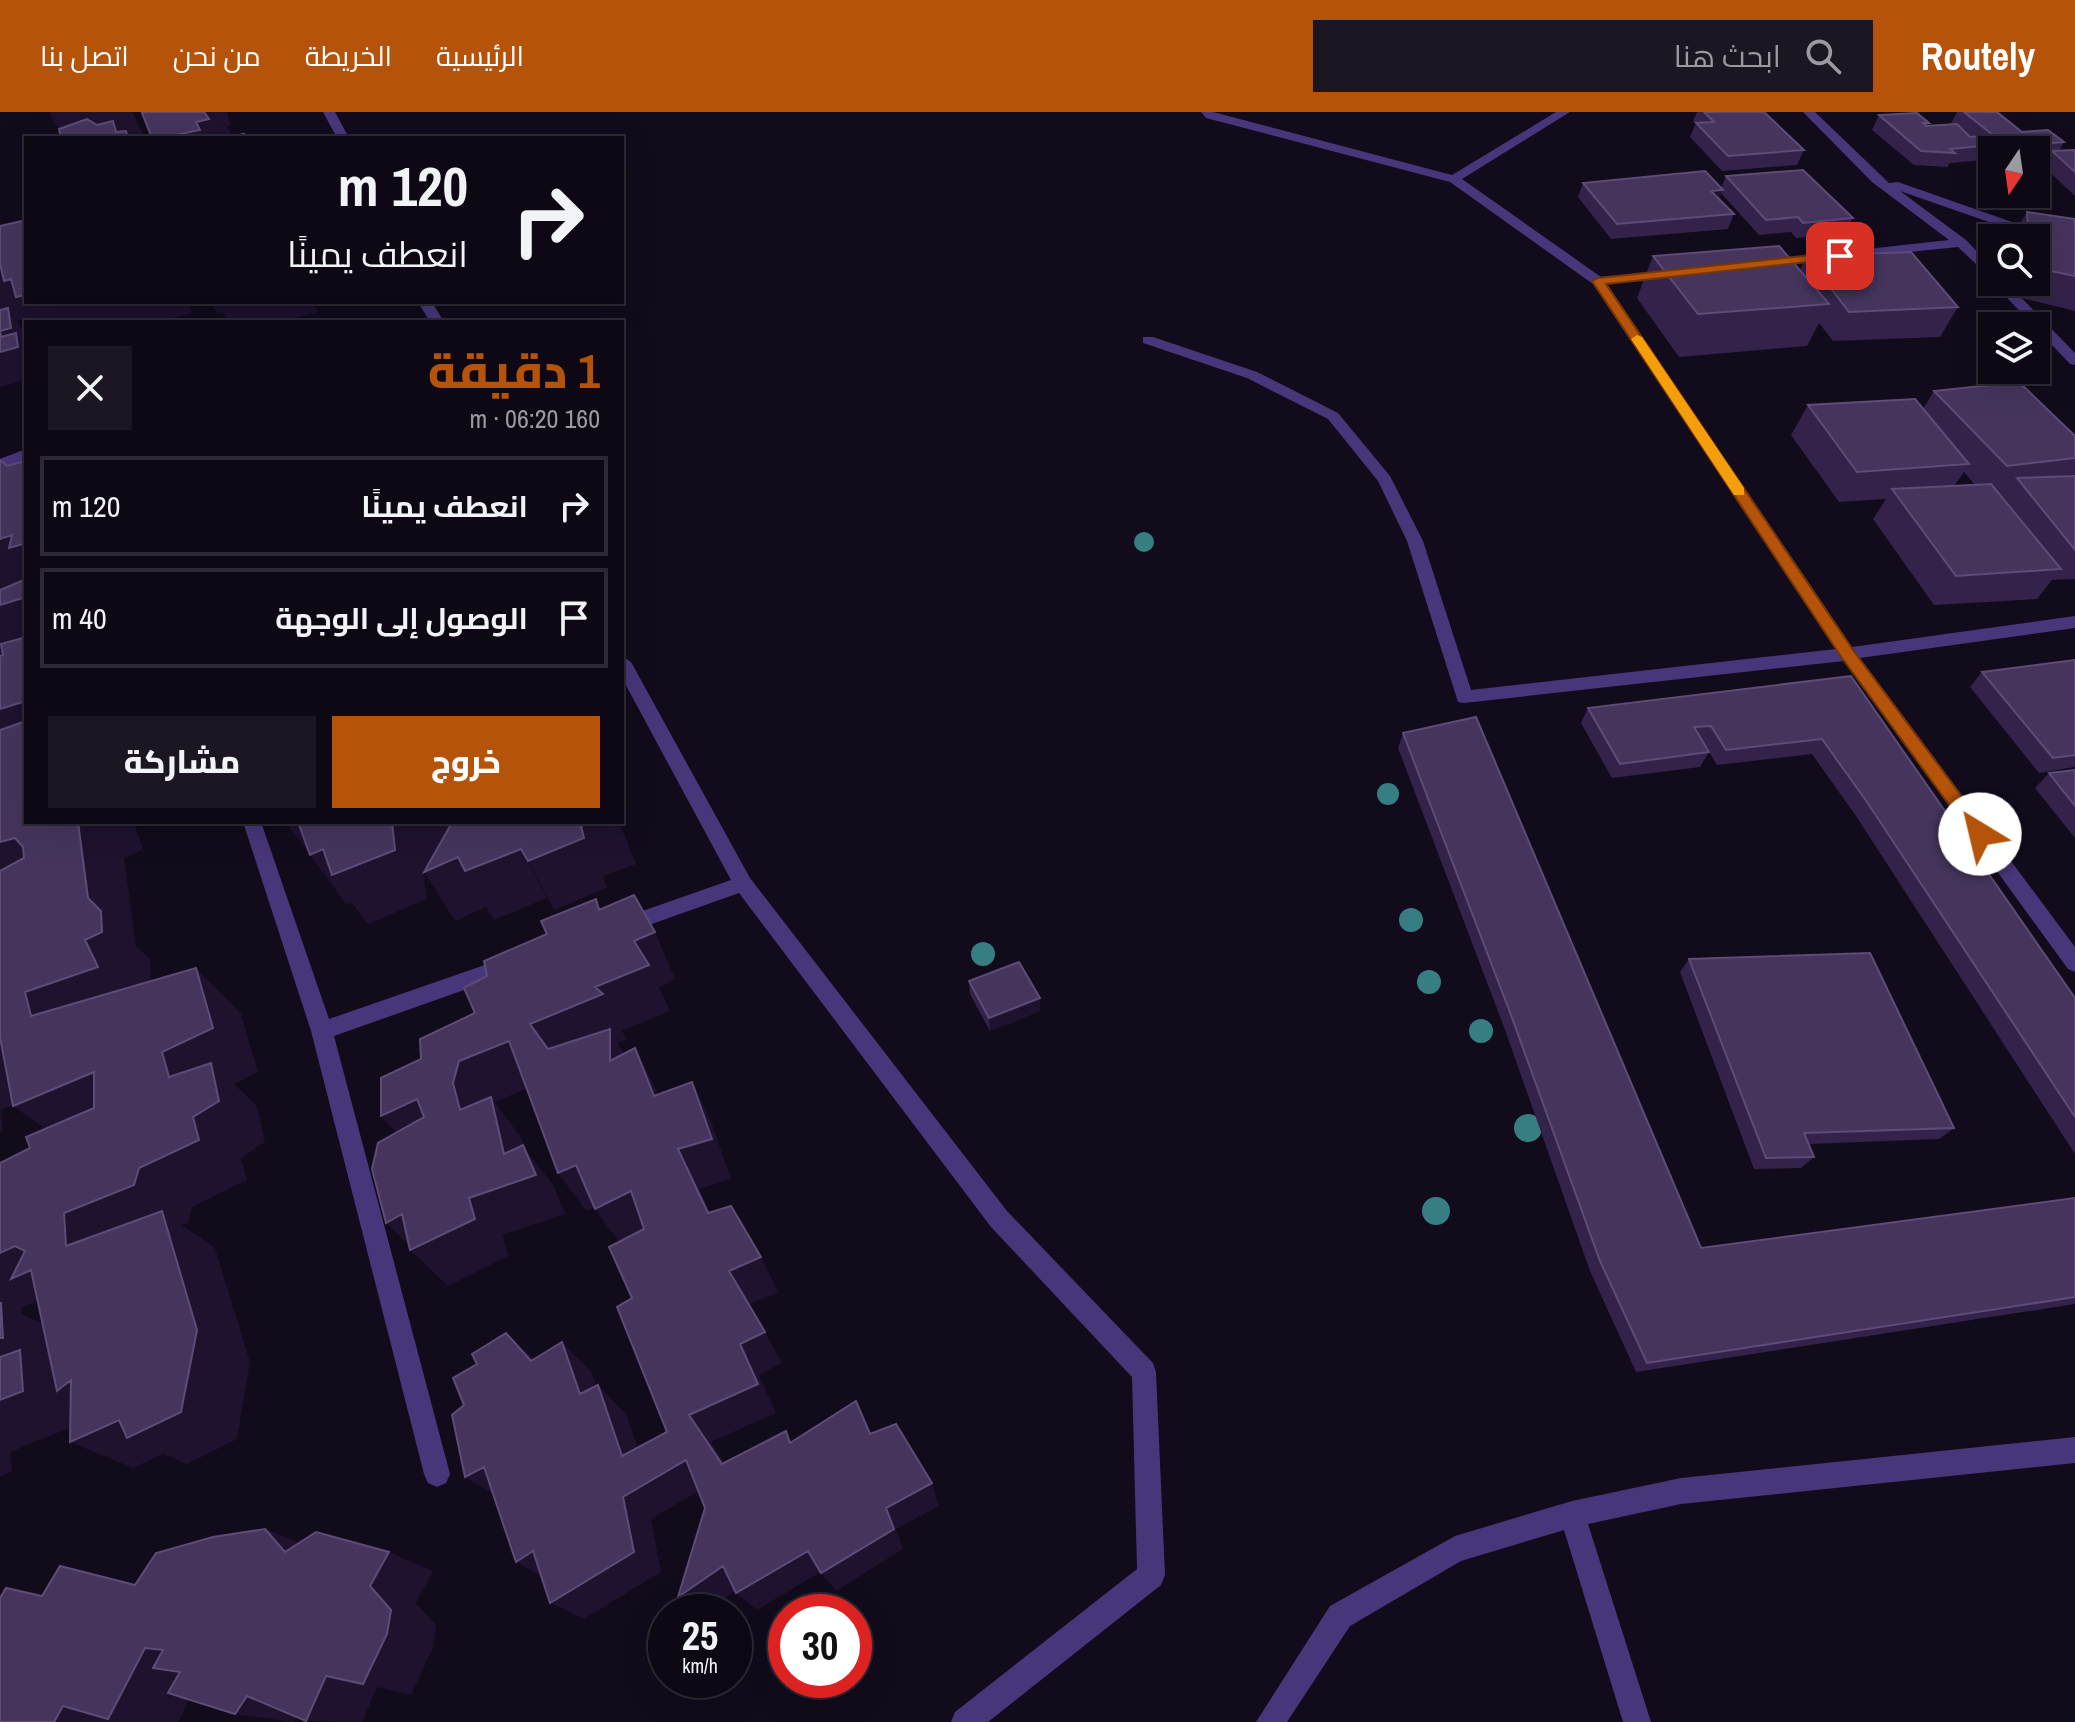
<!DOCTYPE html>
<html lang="ar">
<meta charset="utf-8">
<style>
:root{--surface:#0d0814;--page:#1b1622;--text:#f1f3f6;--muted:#9a9aa0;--line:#2d2934;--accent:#b45309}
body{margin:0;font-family:"Archivo Narrow",Cairo,sans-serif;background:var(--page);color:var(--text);direction:rtl;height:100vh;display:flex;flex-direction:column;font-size:30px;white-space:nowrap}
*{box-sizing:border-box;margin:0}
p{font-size:26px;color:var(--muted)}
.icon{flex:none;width:44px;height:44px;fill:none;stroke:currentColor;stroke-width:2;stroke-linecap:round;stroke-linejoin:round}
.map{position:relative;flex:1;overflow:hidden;direction:ltr}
.drawer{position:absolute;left:24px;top:208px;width:600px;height:504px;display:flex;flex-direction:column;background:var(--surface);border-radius:0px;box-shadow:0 8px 32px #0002,0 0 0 2px var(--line);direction:rtl}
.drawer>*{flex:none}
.hud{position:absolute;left:24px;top:24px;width:600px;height:168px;border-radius:0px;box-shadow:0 8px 32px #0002,0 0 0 2px var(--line);direction:rtl;background:#0d0814;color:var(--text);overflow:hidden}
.needle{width:52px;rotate:193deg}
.buttons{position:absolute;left:1978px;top:24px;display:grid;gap:16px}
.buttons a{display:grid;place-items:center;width:72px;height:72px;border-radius:0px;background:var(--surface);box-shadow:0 8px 32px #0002,0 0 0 2px var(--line);font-size:40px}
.speed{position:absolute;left:648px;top:1482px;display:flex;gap:16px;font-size:40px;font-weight:700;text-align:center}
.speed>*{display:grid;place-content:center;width:104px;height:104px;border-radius:50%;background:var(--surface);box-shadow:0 8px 32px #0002,0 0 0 2px var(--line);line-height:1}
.speed small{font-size:20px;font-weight:400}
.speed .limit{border:12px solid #d22;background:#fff;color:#111}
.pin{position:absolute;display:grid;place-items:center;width:68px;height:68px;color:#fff;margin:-34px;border-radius:16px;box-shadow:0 4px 12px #0006}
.me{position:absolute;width:88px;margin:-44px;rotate:324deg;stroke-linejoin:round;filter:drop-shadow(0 0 6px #0008)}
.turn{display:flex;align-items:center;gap:28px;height:168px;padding:0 24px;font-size:36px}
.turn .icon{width:104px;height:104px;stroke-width:2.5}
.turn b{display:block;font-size:56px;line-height:68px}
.round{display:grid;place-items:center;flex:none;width:84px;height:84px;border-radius:0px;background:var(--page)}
.summary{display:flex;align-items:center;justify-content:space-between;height:136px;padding:0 24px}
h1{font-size:48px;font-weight:800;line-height:60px;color:var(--accent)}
.primary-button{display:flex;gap:16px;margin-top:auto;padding:16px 24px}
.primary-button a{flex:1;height:92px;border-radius:0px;background:var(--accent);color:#fff;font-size:32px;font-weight:800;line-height:92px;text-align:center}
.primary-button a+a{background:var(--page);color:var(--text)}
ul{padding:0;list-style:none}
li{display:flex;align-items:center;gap:24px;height:100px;margin:0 16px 12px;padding:0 8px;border:4px solid var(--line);border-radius:0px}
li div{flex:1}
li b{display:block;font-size:30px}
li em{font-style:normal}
header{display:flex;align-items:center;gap:48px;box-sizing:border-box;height:112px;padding:0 40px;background:var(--accent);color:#fff}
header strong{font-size:38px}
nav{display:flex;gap:44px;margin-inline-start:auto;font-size:28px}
.search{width:560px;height:72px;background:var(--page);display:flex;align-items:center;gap:20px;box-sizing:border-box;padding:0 28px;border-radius:0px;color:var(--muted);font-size:30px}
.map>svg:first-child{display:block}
</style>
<header>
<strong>Routely</strong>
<div class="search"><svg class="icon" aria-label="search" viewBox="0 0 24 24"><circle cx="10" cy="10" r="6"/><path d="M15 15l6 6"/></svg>ابحث هنا</div>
<nav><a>الرئيسية</a><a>الخريطة</a><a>من نحن</a><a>اتصل بنا</a></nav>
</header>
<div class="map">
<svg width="2075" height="1610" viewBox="0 0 2075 1610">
<rect width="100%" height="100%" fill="#110b1b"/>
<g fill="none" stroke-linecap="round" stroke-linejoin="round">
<!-- street -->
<path fill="#48367a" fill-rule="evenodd" d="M 323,0 L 335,0 L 349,26 L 337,26 Z
M 1201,0 L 1213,0 L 1452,63 L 1556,0 L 1570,0 L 1462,67 L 1601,165 L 1676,159 L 1676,165 L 1671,166 L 1607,172 L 1852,535 L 2075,504 L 2075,516 L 1860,546 L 2075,835 L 2075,860 L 2068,857 L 1844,549 L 1464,591 L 1458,590 L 1407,429 L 1378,369 L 1328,307 L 1247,266 L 1143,231 L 1143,225 L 1153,225 L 1257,260 L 1338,301 L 1390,364 L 1423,429 L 1471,578 L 1836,537 L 1593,172 L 1450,70 L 1206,6 Z
M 1803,0 L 1815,0 L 1889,71 L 1898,70 L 2075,132 L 2075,140 L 1900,79 L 1966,128 L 1992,155 L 1992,167 L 1958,135 L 1762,155 L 1760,152 L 1767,148 L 1949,128 L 1872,70 Z
M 1992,170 L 2006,170 L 2075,241 L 2075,253 L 2070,252 Z
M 418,190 L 432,190 L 444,210 L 430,210 Z
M 26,337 L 26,348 L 0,358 L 0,347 Z
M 622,544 L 631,550 L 750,766 L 1007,1099 L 1153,1251 L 1156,1260 L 1165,1463 L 1161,1473 L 988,1610 L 951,1610 L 955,1600 L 1137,1457 L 1132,1265 L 991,1115 L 739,781 L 621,823 L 614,821 L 611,815 L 614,809 L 731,768 L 622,566 Z
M 243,710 L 261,710 L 329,907 L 511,844 L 518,847 L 521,853 L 518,859 L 334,924 L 450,1362 L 446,1371 L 437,1375 L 428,1371 L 424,1362 L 311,919 Z
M 2075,1325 L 2075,1351 L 1681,1392 L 1588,1412 L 1651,1610 L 1623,1610 L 1564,1418 L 1461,1449 L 1350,1514 L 1287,1610 L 1256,1610 L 1330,1494 L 1455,1424 L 1572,1389 L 1681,1366 Z"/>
</g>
<!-- trees -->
<g fill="#367e82">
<circle cx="1144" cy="430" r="10"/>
<circle cx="1388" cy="682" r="11"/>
<circle cx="1411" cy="808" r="12"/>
<circle cx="983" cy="842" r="12"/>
<circle cx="1429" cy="870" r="12"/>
<circle cx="1481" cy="919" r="12"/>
<circle cx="1528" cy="1016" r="14"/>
<circle cx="1436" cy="1099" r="14"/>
</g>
<!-- wall -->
<path fill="#33234a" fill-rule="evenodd" d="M 1697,0 L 1764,0 L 1804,38 L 1797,53 L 1722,59 L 1690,25 L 1696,11 L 1693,9 Z
M 1957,0 L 1997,0 L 2022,20 L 2064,30 L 2059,39 L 2075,38 L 2075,84 L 2043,54 L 2048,46 L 2036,47 L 2036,38 L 1992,38 L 1992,44 L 1988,41 L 1984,48 L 1950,51 L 1947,55 L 1914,53 L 1872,18 L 1879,3 L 1929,11 L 1928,14 L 1954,13 L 1951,11 Z
M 1726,64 L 1853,106 L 1845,121 L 1796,126 L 1791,120 L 1759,123 L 1721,81 L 1719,87 L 1734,102 L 1728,117 L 1611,127 L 1578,85 L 1583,71 L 1721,76 Z
M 2027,100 L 2075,107 L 2075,199 L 2013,184 L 2012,170 L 2036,170 L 2036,126 L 2011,126 Z
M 1653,144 L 1800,158 L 1806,144 L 1958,195 L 1940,225 L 1833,229 L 1819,211 L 1807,234 L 1679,245 L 1637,186 Z
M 1934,279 L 2075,324 L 2075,467 L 2052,468 L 2037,487 L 1934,493 L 1873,407 L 1886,387 L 1839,390 L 1791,323 L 1808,293 L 1923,297 ZM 1964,360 L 1975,373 L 1954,374 Z
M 2075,548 L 2075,655 L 2039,661 L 1970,575 L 1982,560 Z
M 1851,564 L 2075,886 L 2075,1042 L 1856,704 L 1812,642 L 1717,653 L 1702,628 L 1709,640 L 1700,655 L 1612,666 L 1581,611 L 1588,596 Z
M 1403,621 L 1701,1136 L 2075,1086 L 2075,1192 L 1636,1260 L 1590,1159 L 1504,915 L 1398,636 Z
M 2075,658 L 2075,726 L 2035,676 L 2049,661 Z
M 1689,847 L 1954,1016 L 1939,1027 L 1809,1032 L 1814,1045 L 1801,1056 L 1754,1057 L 1680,860 Z
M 969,869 L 1040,899 L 990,919 L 970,882 Z"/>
<!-- shaded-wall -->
<path fill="#1e122f" d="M 49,0 L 132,0 L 144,23 L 130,26 L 64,26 Z
M 202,0 L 227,0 L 231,14 L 227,14 L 233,26 L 166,26 L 163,20 L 196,10 Z
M 1723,78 L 1716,93 L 1711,79 Z
M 0,151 L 26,183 L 26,190 L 188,190 L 192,201 L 172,206 L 173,210 L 31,210 L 28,206 L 17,209 L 26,223 L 26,268 L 0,275 L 1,282 L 0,282 Z
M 211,190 L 313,190 L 318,200 L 279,210 L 228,210 L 223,200 L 218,202 Z
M 12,423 L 26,431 L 26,552 L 0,571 L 0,427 Z
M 26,589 L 26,657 L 0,648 L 0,597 Z
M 78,710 L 134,710 L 143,738 L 124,746 L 136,834 L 150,847 L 151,868 L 135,875 L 31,904 L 25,880 L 85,828 L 88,786 Z
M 286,710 L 452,710 L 469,739 L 423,758 L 427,787 L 368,812 L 351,790 L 346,792 Z
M 590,710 L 619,710 L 636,752 L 603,764 L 607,776 L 554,798 L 528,749 L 581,714 Z
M 15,726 L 66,775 L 0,759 L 0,730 Z
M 521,737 L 547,786 L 494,808 L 486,795 L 455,809 L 424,760 L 458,745 Z
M 655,820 L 675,867 L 659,875 L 670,899 L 622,919 L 627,927 L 618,931 L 634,961 L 558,956 L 530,912 L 595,875 L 634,829 Z
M 196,856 L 241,902 L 258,960 L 234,972 L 257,994 L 265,1030 L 241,1046 L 247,1068 L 192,1095 L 188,1111 L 182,1113 L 215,1136 L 250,1250 L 237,1327 L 187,1352 L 163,1342 L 133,1356 L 70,1330 L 119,1308 L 66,1134 L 64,1101 L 139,1056 L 169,965 L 162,940 Z
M 1040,886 L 1040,899 L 990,919 L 989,906 Z
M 0,912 L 15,992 L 1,998 L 3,1020 L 0,1021 Z
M 509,929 L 538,972 L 495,990 L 522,1027 L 524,1035 L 553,1073 L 566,1102 L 503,1123 L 508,1144 L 448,1174 L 410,1138 L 413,1137 L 386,1111 L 402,1102 L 469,1086 L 504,1042 L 460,998 L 453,971 L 459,949 Z
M 635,936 L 657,979 L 675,1026 L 654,984 Z
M 94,960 L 147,1002 L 71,1035 L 13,994 Z
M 692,970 L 712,1012 L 731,1067 L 699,1077 L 728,1138 L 708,1101 L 678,1037 Z
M 417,987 L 453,1029 L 418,1045 L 381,1004 Z
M 576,1053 L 603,1092 L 586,1099 L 558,1061 Z
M 631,1079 L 655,1117 L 622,1134 L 595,1097 Z
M 15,1134 L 77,1170 L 21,1196 L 21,1201 L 66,1224 L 84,1268 L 89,1308 L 10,1340 L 12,1359 L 0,1365 L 0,1141 Z
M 761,1145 L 778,1180 L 748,1193 L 729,1159 Z
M 765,1220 L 782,1251 L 759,1263 L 776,1301 L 711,1330 L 742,1377 L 722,1352 L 689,1303 L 740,1232 Z
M 506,1221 L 539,1252 L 531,1249 Z
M 562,1230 L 592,1261 L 609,1310 L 580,1282 Z
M 598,1273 L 626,1302 L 650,1369 L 622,1344 Z
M 686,1348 L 709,1373 L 651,1407 L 661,1460 L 584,1507 L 550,1491 L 623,1385 Z
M 484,1355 L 503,1388 L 465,1365 Z
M 932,1371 L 939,1394 L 896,1417 L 903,1437 L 836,1479 L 821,1461 L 886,1396 Z
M 265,1417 L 318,1438 L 285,1440 Z
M 533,1439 L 551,1469 L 516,1450 Z
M 808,1439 L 824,1458 L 757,1498 L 736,1481 Z
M 389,1440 L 433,1459 L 416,1491 L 436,1513 L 433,1536 L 411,1583 L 377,1575 L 362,1610 L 306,1609 L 326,1564 L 370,1474 Z
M 723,1454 L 745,1472 L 705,1500 L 701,1500 L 678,1485 Z
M 145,1536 L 208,1550 L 153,1556 L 200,1565 L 178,1610 L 54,1610 L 63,1594 Z
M 247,1584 L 304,1594 L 293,1610 L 235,1602 Z"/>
<!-- building -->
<path fill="#45355d" stroke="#5c4c76" stroke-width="2" d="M 147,0 L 204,0 L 209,7 L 196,10 L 200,18 L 165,25 L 166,26 L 152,26 L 142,1 Z
M 1704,0 L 1764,0 L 1804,38 L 1728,44 L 1696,11 L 1714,10 Z
M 1964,0 L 1997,0 L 2022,20 L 2048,18 L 2064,30 L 2008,35 Z
M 1917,1 L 1929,11 L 1923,11 L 1926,14 L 1957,12 L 1970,25 L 1982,24 L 1992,33 L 1950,37 L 1955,41 L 1921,39 L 1879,3 Z
M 87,7 L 97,13 L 113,9 L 116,20 L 126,19 L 128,26 L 59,26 L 61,26 L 59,17 Z
M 244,22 L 245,26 L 223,26 Z
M 2075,38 L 2075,60 L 2052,39 Z
M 1803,58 L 1853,106 L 1803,111 L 1798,105 L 1766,108 L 1726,64 Z
M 1705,59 L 1723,78 L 1711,79 L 1734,102 L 1617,112 L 1583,71 Z
M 2027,100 L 2075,107 L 2075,164 L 2036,156 L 2036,126 L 2029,126 Z
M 26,108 L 26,183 L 16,185 L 11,167 L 4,169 L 0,152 L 0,114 Z
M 1779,134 L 1829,192 L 1698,202 L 1653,144 Z
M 1911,140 L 1958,195 L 1849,200 L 1806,144 Z
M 8,196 L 11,216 L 0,219 L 0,198 Z
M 0,220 L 1,225 L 16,221 L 18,235 L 0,240 Z
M 2019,270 L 2075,324 L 2075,346 L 2007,354 L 1934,279 Z
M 1915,287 L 1969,352 L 1857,360 L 1808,293 Z
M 0,348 L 7,354 L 26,349 L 26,431 L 9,436 L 12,423 L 0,427 Z
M 2075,364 L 2075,438 L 2017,366 Z
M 1991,372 L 2061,457 L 1956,464 L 1892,377 Z
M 26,467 L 26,485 L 0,493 L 0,478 Z
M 26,525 L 26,589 L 0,597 L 0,544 L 3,543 L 1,532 Z
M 2075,548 L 2075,643 L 2053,646 L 1982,560 Z
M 1851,564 L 2075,886 L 2075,1005 L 1867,690 L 1822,627 L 1726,638 L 1711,614 L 1694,615 L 1709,640 L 1620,652 L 1588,596 Z
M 1476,605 L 1701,1136 L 2075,1086 L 2075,1185 L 1647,1251 L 1600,1149 L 1511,903 L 1403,621 Z
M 26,609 L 26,710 L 78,710 L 88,786 L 101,799 L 102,820 L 85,828 L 98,855 L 25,880 L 31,904 L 196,856 L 213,916 L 162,940 L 169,965 L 211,951 L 219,989 L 193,1005 L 199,1028 L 139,1056 L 134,1073 L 64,1101 L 66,1134 L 162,1099 L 197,1218 L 181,1300 L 127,1326 L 119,1308 L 70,1330 L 71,1268 L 57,1279 L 31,1158 L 11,1167 L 25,1139 L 15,1134 L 0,1141 L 0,1051 L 30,1036 L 26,1025 L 94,996 L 94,960 L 13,994 L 0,925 L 0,759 L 24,746 L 23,735 L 15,726 L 0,730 L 0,618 Z
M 2075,658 L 2075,694 L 2049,661 Z
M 298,710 L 392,710 L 395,738 L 332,763 L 323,737 L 310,743 Z
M 449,710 L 592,710 L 581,714 L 584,726 L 528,749 L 521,737 L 465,759 L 458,745 L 424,760 L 450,714 Z
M 634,783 L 655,820 L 634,829 L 649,853 L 595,875 L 603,882 L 530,912 L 548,937 L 610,917 L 610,949 L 635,936 L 654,984 L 692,970 L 712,1027 L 678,1037 L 708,1101 L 731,1094 L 761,1145 L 729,1159 L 765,1220 L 740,1232 L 758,1272 L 689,1303 L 722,1352 L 786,1319 L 790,1331 L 856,1289 L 870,1322 L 896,1312 L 932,1371 L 886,1396 L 894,1417 L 821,1461 L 808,1439 L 736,1481 L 723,1454 L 678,1485 L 705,1396 L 686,1348 L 623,1385 L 634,1440 L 550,1491 L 533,1439 L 516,1450 L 484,1355 L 465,1365 L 452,1303 L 464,1293 L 453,1266 L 477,1252 L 472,1242 L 506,1221 L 531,1249 L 562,1230 L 580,1282 L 598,1273 L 622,1344 L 667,1320 L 617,1195 L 632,1186 L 609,1135 L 644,1117 L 631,1079 L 595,1097 L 576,1053 L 558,1061 L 509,929 L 459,949 L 453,971 L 460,998 L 491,985 L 504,1042 L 523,1033 L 536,1063 L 469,1086 L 475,1107 L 410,1138 L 402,1102 L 386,1111 L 372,1057 L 378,1031 L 424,1005 L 417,987 L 381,1004 L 381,966 L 421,947 L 420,927 L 475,901 L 464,876 L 487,864 L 484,849 L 547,822 L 541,809 L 596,787 L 599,798 Z
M 1870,841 L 1954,1016 L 1804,1021 L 1814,1045 L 1766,1046 L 1689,847 Z
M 1019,850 L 1040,886 L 989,906 L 969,869 Z
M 0,1191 L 1,1191 L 3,1226 L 0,1226 Z
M 20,1238 L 23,1279 L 0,1288 L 0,1245 Z
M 265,1417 L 285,1440 L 316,1420 L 389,1440 L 370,1474 L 391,1498 L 387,1522 L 363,1572 L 326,1564 L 306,1609 L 247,1584 L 235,1602 L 168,1581 L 180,1560 L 153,1556 L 163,1538 L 145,1536 L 108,1607 L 63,1594 L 54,1610 L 0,1610 L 0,1486 L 6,1476 L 42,1484 L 60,1454 L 135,1473 L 156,1441 L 213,1425 Z"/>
<!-- route -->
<path fill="#b45309" stroke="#753606" stroke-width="2" d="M 1840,140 L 1846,144 L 1845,146 L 1606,172 L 1853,538 L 1986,717 L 1989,722 L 1980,729 L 1974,727 L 1842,546 L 1592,169 L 1598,166 Z"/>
<!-- slow -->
<path fill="#f59e0b" d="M 1637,223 L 1642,225 L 1744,376 L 1744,383 L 1734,383 L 1631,227 Z"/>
</svg>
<div class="buttons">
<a><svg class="needle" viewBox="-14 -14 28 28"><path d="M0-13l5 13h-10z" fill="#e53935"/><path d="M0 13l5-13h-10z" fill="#9a9aa0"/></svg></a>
<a><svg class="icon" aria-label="search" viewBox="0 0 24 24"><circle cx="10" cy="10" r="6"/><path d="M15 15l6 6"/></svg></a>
<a><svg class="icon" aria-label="layers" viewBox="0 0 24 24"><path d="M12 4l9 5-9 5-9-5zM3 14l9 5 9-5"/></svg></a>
</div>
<div class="speed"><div>25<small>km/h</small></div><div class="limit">30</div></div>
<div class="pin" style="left:1840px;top:144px;background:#d93025"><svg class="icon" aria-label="arrive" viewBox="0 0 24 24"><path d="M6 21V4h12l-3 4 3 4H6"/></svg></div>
<svg class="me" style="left:1980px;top:722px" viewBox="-20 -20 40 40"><circle r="19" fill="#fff"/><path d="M0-13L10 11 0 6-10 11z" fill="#b45309"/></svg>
<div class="hud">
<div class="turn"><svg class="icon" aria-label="right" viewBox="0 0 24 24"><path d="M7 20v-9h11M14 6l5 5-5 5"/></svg><div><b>120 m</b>انعطف يمينًا</div></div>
</div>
<section class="drawer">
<div class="summary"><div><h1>1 دقيقة</h1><p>160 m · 06:20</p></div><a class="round"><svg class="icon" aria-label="close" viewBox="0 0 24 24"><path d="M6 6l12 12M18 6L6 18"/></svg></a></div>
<ul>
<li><svg class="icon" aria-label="right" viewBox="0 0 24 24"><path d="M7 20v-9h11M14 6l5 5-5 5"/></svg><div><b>انعطف يمينًا</b></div><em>120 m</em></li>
<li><svg class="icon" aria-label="arrive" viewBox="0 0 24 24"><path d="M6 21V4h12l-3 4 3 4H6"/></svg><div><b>الوصول إلى الوجهة</b></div><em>40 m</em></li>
</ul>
<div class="primary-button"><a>خروج</a><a>مشاركة</a></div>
</section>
</div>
